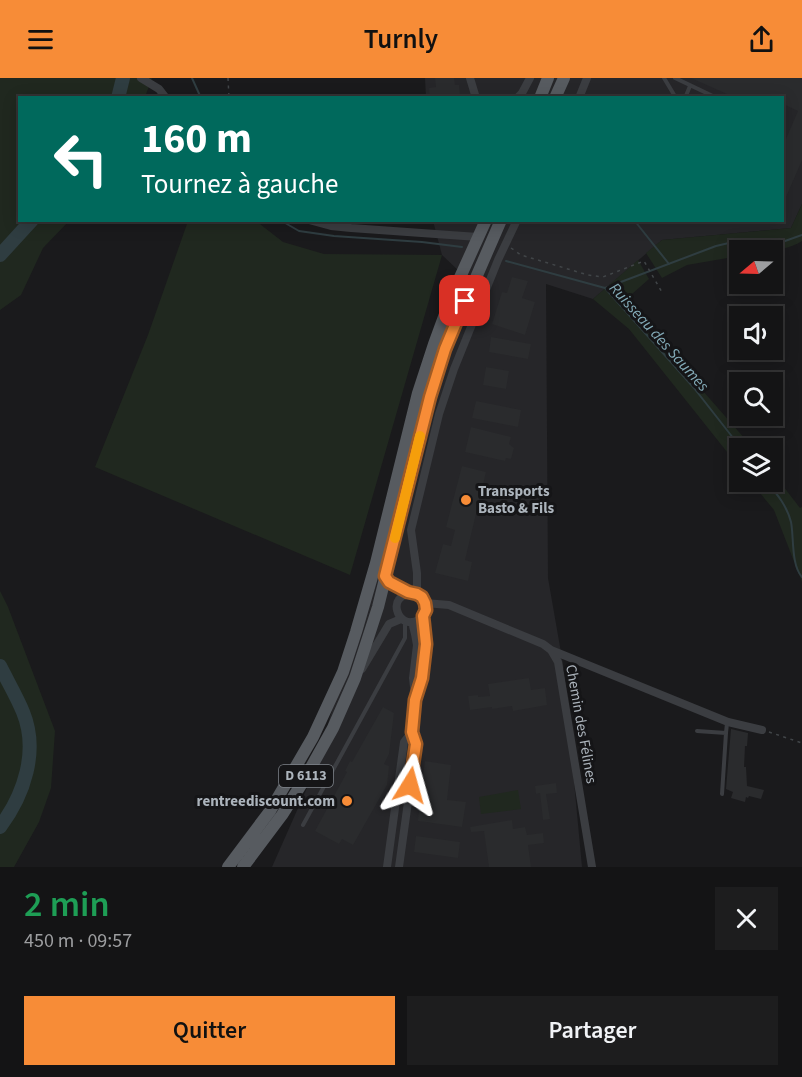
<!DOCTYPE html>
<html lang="fr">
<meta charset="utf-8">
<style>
:root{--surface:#141415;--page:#1d1d1e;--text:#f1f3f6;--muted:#9d9ea0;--line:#333334;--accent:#f78c37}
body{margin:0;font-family:"Source Sans 3",sans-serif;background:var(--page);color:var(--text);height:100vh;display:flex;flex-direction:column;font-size:22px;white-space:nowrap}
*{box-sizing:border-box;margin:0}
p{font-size:20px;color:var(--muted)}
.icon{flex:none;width:33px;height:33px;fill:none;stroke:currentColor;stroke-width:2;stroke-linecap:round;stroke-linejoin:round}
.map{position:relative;height:789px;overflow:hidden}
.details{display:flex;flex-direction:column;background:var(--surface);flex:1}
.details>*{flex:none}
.banner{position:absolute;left:18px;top:18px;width:766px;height:126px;border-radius:0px;box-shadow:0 3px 15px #0003,0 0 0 2px var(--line);background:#00695c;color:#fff;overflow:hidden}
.needle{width:39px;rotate:251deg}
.buttons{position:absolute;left:729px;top:162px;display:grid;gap:12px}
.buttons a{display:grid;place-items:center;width:54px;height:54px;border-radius:0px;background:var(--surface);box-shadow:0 3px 15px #0003,0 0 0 2px var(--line);font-size:30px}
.pin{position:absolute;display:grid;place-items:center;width:51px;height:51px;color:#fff;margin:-26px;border-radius:12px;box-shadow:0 3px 9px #0006}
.me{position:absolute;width:66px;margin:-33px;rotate:8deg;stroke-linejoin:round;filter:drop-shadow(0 0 4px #0008)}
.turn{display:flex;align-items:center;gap:21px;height:126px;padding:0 24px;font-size:27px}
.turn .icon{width:78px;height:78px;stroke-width:2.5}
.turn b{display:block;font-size:42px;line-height:51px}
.round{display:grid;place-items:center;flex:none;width:63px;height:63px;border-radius:0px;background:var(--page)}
.headline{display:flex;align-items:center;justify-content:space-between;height:102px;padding:0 24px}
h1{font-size:36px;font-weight:600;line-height:45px;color:#1e9e55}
.primary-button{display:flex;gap:12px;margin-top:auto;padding:12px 24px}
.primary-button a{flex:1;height:69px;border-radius:0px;background:var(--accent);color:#111;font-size:24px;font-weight:600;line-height:69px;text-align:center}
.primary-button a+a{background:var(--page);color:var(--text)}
header{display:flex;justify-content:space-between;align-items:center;height:78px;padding:0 24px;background:var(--accent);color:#111;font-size:27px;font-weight:600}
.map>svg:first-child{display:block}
</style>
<header><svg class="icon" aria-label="menu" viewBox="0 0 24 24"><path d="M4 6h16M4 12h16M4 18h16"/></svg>Turnly<svg class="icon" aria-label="share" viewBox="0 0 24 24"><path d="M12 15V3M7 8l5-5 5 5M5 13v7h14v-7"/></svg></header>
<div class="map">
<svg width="802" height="789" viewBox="0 0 802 789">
<rect width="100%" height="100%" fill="#1a1a1c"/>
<!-- built -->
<path fill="#262629" d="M 425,0 L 802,0 L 802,126 L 791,150 L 662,162 L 593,221 L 546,206 L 548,500 L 563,586 L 582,789 L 272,789 L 314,694 L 460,194 L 442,177 L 433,143 L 783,142 L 783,20 L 426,19 Z"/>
<!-- green -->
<path fill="#20281f" d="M 0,0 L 152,0 L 145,19 L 20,20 L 20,142 L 69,143 L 43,170 L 21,217 L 0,232 Z
M 802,126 L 802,163 C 783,175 761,172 740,172 L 739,178 L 687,187 L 662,200 L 646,175 L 662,162 L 791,150 Z
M 188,143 L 256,143 L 283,164 L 324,176 L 442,177 L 350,497 L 95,389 L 148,257 Z
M 638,182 L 649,201 L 624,223 L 753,370 L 740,370 L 739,389 L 629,251 L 593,221 Z
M 773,395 L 800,430 L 802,429 L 802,504 L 774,432 L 751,404 L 772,404 Z
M 0,513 L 8,529 L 55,653 L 51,710 L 39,744 L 14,789 L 0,789 Z
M 518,712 L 521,731 L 481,736 L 479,719 Z"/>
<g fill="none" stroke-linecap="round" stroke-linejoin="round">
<!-- stream -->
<path stroke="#2f3d41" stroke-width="2" d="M 192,0 L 201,20
M 280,142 L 299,153 L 334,158 L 422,164 L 462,169
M 634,142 L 669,186
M 506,183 L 605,210 L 694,310 L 741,370
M 605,210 L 716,168 L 746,161 L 785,163 L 802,157
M 767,404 C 777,416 787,428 791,444 C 794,459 791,487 802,499"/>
<!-- river -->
<path stroke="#2f3d41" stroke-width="14" d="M 118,20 L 123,0
M 0,177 L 32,142
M 0,588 C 8,604 17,619 23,634 C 39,673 24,717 0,749"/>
</g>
<!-- building -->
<path fill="#2a2b2d" d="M 435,0 L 454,0 L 455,7 L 459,7 L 460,17 L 456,18 L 456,20 L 430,20 L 429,10 L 436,9 Z
M 691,0 L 802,0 L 802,82 L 783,126 L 783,68 L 798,33 L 783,26 L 783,20 L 736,20 Z
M 512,199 L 528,203 L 522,220 L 535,224 L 525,257 L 492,246 L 502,214 L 507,215 Z
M 491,259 L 531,266 L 528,281 L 489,274 Z
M 486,289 L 509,293 L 506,311 L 483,307 Z
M 476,323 L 521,332 L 518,349 L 472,340 Z
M 471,349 L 511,359 L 509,366 L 514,370 L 511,381 L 506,380 L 505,383 L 465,374 Z
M 462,388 L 486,394 L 465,482 L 472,484 L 468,503 L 435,495 L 443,466 L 451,468 L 455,452 L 446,449 Z
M 529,600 L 531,612 L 545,610 L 547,627 L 513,633 L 512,628 L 492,631 L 492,629 L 470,632 L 468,618 L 478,617 L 478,619 L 490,618 L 488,606 Z
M 383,629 L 394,635 L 389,676 L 384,686 L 389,688 L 387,707 L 353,767 L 342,761 L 339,766 L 315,753 L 347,694 L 345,693 L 350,683 L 352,684 Z
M 731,651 L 748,655 L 747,668 L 745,668 L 744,689 L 746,689 L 747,708 L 764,712 L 761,721 L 749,718 L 748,720 L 746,719 L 745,724 L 731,720 L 733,714 L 726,711 Z
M 425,683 L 451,687 L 447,722 L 466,724 L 462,749 L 418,743 L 419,732 L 421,732 L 423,719 L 420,718 Z
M 556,705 L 557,715 L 546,716 L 550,741 L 543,742 L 540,715 L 536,716 L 535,708 Z
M 512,742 L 513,751 L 525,749 L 527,757 L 543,755 L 544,765 L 528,767 L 531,789 L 489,789 L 484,753 L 471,754 L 470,749 Z
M 416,758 L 460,764 L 458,780 L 414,774 Z"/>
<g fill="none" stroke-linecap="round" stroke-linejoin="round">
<!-- path -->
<path stroke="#414548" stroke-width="1.5" stroke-dasharray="3 4.5" stroke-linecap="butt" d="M 228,0 L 229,20
M 511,170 L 521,177 L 588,197 L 603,199 L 644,183 L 663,216
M 769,654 L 802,665"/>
<!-- service -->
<path stroke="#3b3d41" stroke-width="4" d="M 664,0 L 676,20
M 675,0 L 717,20
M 685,20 L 690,8
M 697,653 L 726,655 L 727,645
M 722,716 L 726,655
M 303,747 L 405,560 L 405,544"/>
<!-- minor -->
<path stroke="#3b3d41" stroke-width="8" d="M 141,0 L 159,11 L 166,20
M 470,0 L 476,20
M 517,20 L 522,15 L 530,0
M 579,20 L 587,0
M 309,142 L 331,148 L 351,150 L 478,159
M 385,498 C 390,505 399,512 407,514 C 415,516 423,515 425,526 C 430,544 402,553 397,532 C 395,523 400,519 408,515
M 417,516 L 417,495 L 411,452 L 439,336 L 454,291 L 498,182 L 517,142
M 425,525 L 449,527 L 543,566 L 551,572 L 558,584 L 592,789
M 412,544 L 415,556 L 417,567 L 413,600 L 415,618
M 551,572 L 728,644 L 762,652
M 362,591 L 389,546 L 401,541
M 387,789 L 404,664 L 412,654
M 399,789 L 416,666 L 412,654 L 415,622 L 422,600 L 426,565 L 423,538"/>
<!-- primary -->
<path stroke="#575b60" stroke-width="12" d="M 540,20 L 548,0
M 555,20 L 564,0
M 228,789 L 270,733 L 313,659 L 343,594 L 356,554 L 376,485 L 418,315 L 434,266 L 452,217 L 486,142
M 243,789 L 282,737 L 304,702 L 333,650 L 355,600 L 378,529 L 430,319 L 445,271 L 501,142"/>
</g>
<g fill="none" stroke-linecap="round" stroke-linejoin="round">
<defs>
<path id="route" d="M 410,707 L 416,666 L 412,654 L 415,622 L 422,600 L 426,566 L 423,538 L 426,532 L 425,525 L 422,519 L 417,516 L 408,514 L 389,504 L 385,498 L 430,319 L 445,271 L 465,223"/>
</defs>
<!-- route casing -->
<use href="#route" stroke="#a15b24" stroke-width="15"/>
<!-- route -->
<use href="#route" stroke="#f78c37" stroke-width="10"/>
<!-- slow -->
<path stroke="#f59e0b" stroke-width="10" d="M 395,460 L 420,358"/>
</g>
<!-- markers -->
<g fill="#f78c37" stroke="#151517" stroke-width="2">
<circle cx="466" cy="422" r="6"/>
<circle cx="347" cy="723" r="6"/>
</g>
<g text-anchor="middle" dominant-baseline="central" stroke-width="6" stroke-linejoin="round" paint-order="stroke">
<!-- shield labels -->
<rect fill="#151517" stroke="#7f848a" stroke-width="1.5" x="279" y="687" width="54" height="22" rx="4.5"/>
<g font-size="14" font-weight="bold" fill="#acb4bc">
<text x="306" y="698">D 6113</text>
</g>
<!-- poi labels -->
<g font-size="15" font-weight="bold" fill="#acb4bc" stroke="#151517" text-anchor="start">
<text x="478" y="413">Transports<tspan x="478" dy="17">Basto &amp; Fils</tspan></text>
<text x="335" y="723" text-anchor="end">rentreediscount.com</text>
</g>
<!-- street labels -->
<g font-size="15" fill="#acb4bc" stroke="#151517">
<text transform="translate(581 646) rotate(80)">Chemin des Félines</text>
</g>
<!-- water labels -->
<g font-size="16" font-style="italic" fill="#83aab7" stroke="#151517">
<text transform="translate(659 259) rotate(48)">Ruisseau des Saumes</text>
</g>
</g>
</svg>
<div class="buttons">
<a><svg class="needle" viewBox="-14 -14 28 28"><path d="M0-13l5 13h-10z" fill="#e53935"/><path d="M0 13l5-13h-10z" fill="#9d9ea0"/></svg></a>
<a><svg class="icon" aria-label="sound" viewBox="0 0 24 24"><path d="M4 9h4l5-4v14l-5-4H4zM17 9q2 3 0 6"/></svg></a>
<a><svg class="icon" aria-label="search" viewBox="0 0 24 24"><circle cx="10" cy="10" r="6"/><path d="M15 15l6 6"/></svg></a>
<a><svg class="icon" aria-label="layers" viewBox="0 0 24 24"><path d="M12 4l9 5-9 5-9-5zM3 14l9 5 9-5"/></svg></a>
</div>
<div class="pin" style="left:465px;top:223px;background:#d93025"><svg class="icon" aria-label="arrive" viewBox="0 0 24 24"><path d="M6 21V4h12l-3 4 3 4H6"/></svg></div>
<svg class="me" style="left:410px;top:707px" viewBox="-20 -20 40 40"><path d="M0-17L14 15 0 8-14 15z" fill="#f78c37" stroke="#fff" stroke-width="4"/></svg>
<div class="banner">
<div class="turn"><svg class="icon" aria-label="left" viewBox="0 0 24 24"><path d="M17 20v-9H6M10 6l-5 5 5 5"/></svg><div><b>160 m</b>Tournez à gauche</div></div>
</div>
</div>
<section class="details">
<div class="headline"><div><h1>2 min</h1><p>450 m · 09:57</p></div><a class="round"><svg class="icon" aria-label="close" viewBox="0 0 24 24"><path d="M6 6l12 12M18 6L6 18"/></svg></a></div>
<div class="primary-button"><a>Quitter</a><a>Partager</a></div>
</section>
